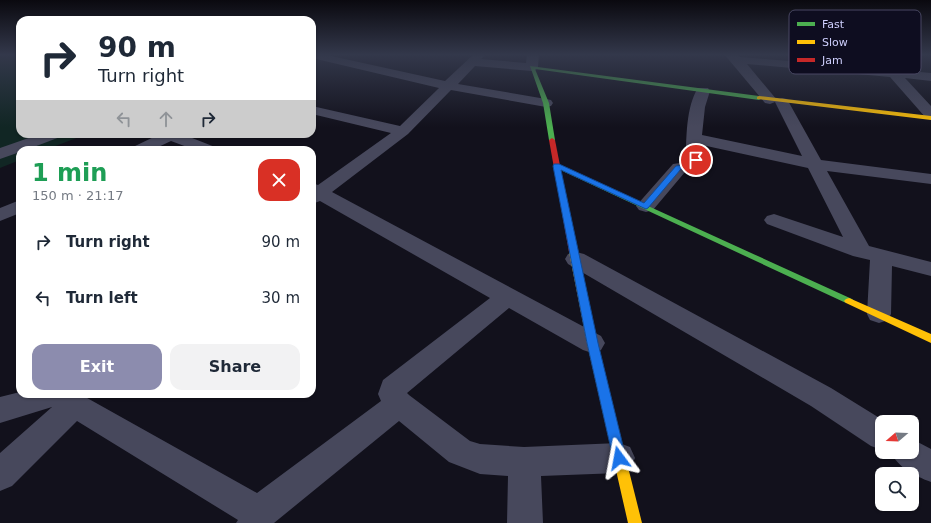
<!DOCTYPE html>
<meta charset="utf-8">
<style>
:root{--surface:#fff;--page:#f2f2f3;--text:#1f2937;--muted:#747a83;--accent:#8c8cae}
body{margin:0;font-family:"DejaVu Sans",sans-serif;background:var(--page);color:var(--text);height:100vh;display:flex;flex-direction:column;font-size:15px;white-space:nowrap}
*{box-sizing:border-box;margin:0}
p{font-size:13px;color:var(--muted)}
.icon{flex:none;width:22px;height:22px;fill:none;stroke:currentColor;stroke-width:2;stroke-linecap:round;stroke-linejoin:round}
.map{position:relative;flex:1;overflow:hidden}
.side{position:absolute;left:16px;top:146px;width:300px;height:252px;display:flex;flex-direction:column;background:var(--surface);border-radius:12px;box-shadow:0 1px 3px #0004}
.side>*{flex:none}
.banner{position:absolute;left:16px;top:16px;width:300px;height:122px;border-radius:12px;box-shadow:0 1px 3px #0004;background:#fff;color:var(--text);overflow:hidden}
.needle{width:26px;rotate:251deg}
.controls{position:absolute;left:875px;top:415px;display:grid;gap:8px}
.controls a{display:grid;place-items:center;width:44px;height:44px;border-radius:8px;background:var(--surface);box-shadow:0 1px 3px #0004;font-size:20px}
.pin{position:absolute;display:grid;place-items:center;width:34px;height:34px;color:#fff;margin:-17px;border:2px solid #fff;border-radius:50%;box-shadow:0 1px 4px #0007}
.me{position:absolute;width:44px;margin:-22px;rotate:347deg;stroke-linejoin:round;filter:drop-shadow(0 0 3px #0008)}
.turn{display:flex;align-items:center;gap:14px;height:84px;padding:0 16px;font-size:18px}
.turn .icon{width:52px;height:52px;stroke-width:2.5}
.turn b{display:block;font-size:28px;line-height:34px}
.lanes{display:flex;align-items:center;height:38px;padding:0 16px;background:#0003;justify-content:center;gap:20px;direction:ltr}
.lanes .off{opacity:.35}
.round{display:grid;place-items:center;flex:none;width:42px;height:42px;border-radius:12px;background:var(--page)}
.overview{display:flex;align-items:center;justify-content:space-between;height:68px;padding:0 16px}
h1{font-size:24px;font-weight:600;line-height:30px;color:#1e9e55}
.cta{display:flex;gap:8px;margin-top:auto;padding:8px 16px}
.cta a{flex:1;height:46px;border-radius:12px;background:var(--accent);color:#fff;font-size:16px;font-weight:600;line-height:46px;text-align:center}
.cta a+a{background:var(--page);color:var(--text)}
ul{padding:0;list-style:none}
li{display:flex;align-items:center;gap:12px;height:56px;padding:0 16px}
li div{flex:1}
li b{display:block;font-size:15px}
li em{font-style:normal}
.map>svg:first-child{display:block}
</style>
<div class="map">
<svg width="931" height="523" viewBox="0 0 931 523">
<rect width="100%" height="100%" fill="#12111c"/>
<!-- green -->
<path fill="#112624" d="M 0,54 L 20,54 L 20,134 L 87,134 L 45,150 L 20,150 L 20,160 L 0,168 Z"/>
<g fill="none" stroke-linecap="round" stroke-linejoin="round">
<!-- street -->
<path fill="#47485c" fill-rule="evenodd" d="M 312,54 L 322,54 L 445,81 L 474,54 L 486,54 L 481,59 L 526,63 L 527,54 L 539,54 L 538,67 L 536,70 L 532,71 L 475,66 L 458,84 L 546,99 L 551,100 L 553,103 L 551,106 L 546,107 L 451,90 L 408,134 L 332,192 L 601,336 L 605,343 L 601,350 L 592,353 L 583,350 L 509,308 L 407,393 L 409,395 L 470,441 L 480,444 L 524,447 L 619,443 L 630,447 L 635,458 L 630,469 L 619,473 L 541,476 L 543,523 L 507,523 L 508,476 L 480,474 L 449,462 L 399,421 L 274,523 L 236,523 L 238,520 L 77,421 L 12,486 L 0,491 L 0,453 L 52,407 L 0,423 L 0,397 L 20,392 L 20,394 L 80,394 L 257,493 L 381,401 L 378,394 L 383,380 L 490,298 L 320,201 L 312,204 L 312,183 L 318,185 L 391,133 L 312,114 L 312,106 L 400,126 L 439,88 L 312,58 Z
M 724,54 L 737,54 L 740,57 L 884,69 L 872,54 L 884,54 L 897,70 L 931,73 L 931,81 L 905,78 L 931,106 L 931,119 L 926,118 L 890,77 L 747,64 L 777,100 L 782,98 L 787,99 L 821,160 L 931,174 L 931,184 L 827,171 L 869,246 L 931,262 L 931,276 L 892,266 L 891,314 L 888,320 L 879,323 L 870,320 L 867,314 L 870,260 L 853,256 L 767,224 L 764,220 L 767,216 L 774,214 L 843,237 L 808,168 L 702,145 L 704,163 L 698,170 L 685,172 L 653,210 L 646,212 L 639,210 L 636,206 L 673,164 L 686,162 C 686,140 686,106 698,88 L 708,88 L 710,91 L 705,107 L 702,135 L 802,156 L 775,102 L 770,104 L 765,103 Z
M 40,134 L 63,134 L 60,137 L 26,150 L 20,150 L 20,152 L 0,159 L 0,148 Z
M 160,134 L 182,134 L 215,147 L 217,150 L 195,150 L 171,141 L 152,150 L 131,150 L 133,147 Z
M 20,200 L 20,213 L 0,221 L 0,208 Z
M 576,252 L 584,254 L 831,388 L 886,422 L 882,422 L 882,450 L 871,446 L 811,406 L 568,264 L 565,259 L 568,254 Z
M 912,439 L 931,449 L 931,482 C 915,476 898,468 891,452 L 912,452 Z"/>
<!-- fast -->
<path fill="#4caf50" fill-rule="evenodd" d="M 530,66 L 759,96 L 762,98 L 759,100 L 535,69 L 549,103 L 555,140 L 552,142 L 549,140 L 543,103 Z
M 556,164 L 852,299 L 854,301 L 852,303 L 846,303 L 554,167 L 554,165 Z"/>
<!-- slow -->
<path fill="#ffc107" fill-rule="evenodd" d="M 759,96 L 931,116 L 931,120 L 757,99 L 757,97 Z
M 573,249 L 577,252 L 597,343 L 642,523 L 628,523 L 587,343 L 569,252 Z
M 849,298 L 931,334 L 931,343 L 846,303 L 844,301 L 846,299 Z"/>
<!-- jam -->
<path fill="#c62828" fill-rule="evenodd" d="M 552,138 L 555,140 L 577,252 L 573,255 L 569,252 L 549,140 Z"/>
</g>
<!-- sky -->
<linearGradient id="sky" x2="0" y2="1"><stop stop-color="#0a090f"/><stop offset="0.43" stop-color="#33384b"/><stop offset="1" stop-color="#33384b" stop-opacity="0"/></linearGradient>
<rect width="931" height="127" fill="url(#sky)"/>
<!-- route -->
<path fill="#1a73e8" stroke="#114b97" d="M 693,158 L 699,160 L 694,167 L 681,169 L 648,208 L 646,209 L 561,170 L 598,343 L 626,458 L 624,463 L 619,465 L 615,463 L 613,458 L 587,343 L 553,166 L 554,164 L 559,164 L 644,203 L 676,166 L 689,164 Z"/>
<!-- legend -->
<rect x="789" y="10" width="132" height="64" rx="6" fill="#0e0d20" stroke="#484762" stroke-width="1"/>
<rect x="797" y="22" width="18" height="4" fill="#4caf50"/>
<rect x="797" y="40" width="18" height="4" fill="#ffc107"/>
<rect x="797" y="58" width="18" height="4" fill="#c62828"/>
<g font-size="11" fill="#cecffd">
<text x="822" y="28">Fast</text>
<text x="822" y="46">Slow</text>
<text x="822" y="64">Jam</text>
</g>
</svg>
<div class="controls">
<a><svg class="needle" viewBox="-14 -14 28 28"><path d="M0-13l5 13h-10z" fill="#e53935"/><path d="M0 13l5-13h-10z" fill="#747a83"/></svg></a>
<a><svg class="icon" aria-label="search" viewBox="0 0 24 24"><circle cx="10" cy="10" r="6"/><path d="M15 15l6 6"/></svg></a>
</div>
<div class="pin" style="left:696px;top:160px;background:#d93025"><svg class="icon" aria-label="arrive" viewBox="0 0 24 24"><path d="M6 21V4h12l-3 4 3 4H6"/></svg></div>
<svg class="me" style="left:619px;top:458px" viewBox="-20 -20 40 40"><path d="M0-17L14 15 0 8-14 15z" fill="#1a73e8" stroke="#fff" stroke-width="4"/></svg>
<div class="banner">
<div class="turn"><svg class="icon" aria-label="right" viewBox="0 0 24 24"><path d="M7 20v-9h11M14 6l5 5-5 5"/></svg><div><b>90 m</b>Turn right</div></div>
<div class="lanes"><svg class="icon off" aria-label="left" viewBox="0 0 24 24"><path d="M17 20v-9H6M10 6l-5 5 5 5"/></svg><svg class="icon off" aria-label="ahead" viewBox="0 0 24 24"><path d="M12 20V5M6 11l6-6 6 6"/></svg><svg class="icon" aria-label="right" viewBox="0 0 24 24"><path d="M7 20v-9h11M14 6l5 5-5 5"/></svg></div>
</div>
<section class="side">
<div class="overview"><div><h1>1 min</h1><p>150 m · 21:17</p></div><a class="round" style="background:#d93025;color:#fff"><svg class="icon" aria-label="close" viewBox="0 0 24 24"><path d="M6 6l12 12M18 6L6 18"/></svg></a></div>
<ul>
<li><svg class="icon" aria-label="right" viewBox="0 0 24 24"><path d="M7 20v-9h11M14 6l5 5-5 5"/></svg><div><b>Turn right</b></div><em>90 m</em></li>
<li><svg class="icon" aria-label="left" viewBox="0 0 24 24"><path d="M17 20v-9H6M10 6l-5 5 5 5"/></svg><div><b>Turn left</b></div><em>30 m</em></li>
</ul>
<div class="cta"><a>Exit</a><a>Share</a></div>
</section>
</div>
